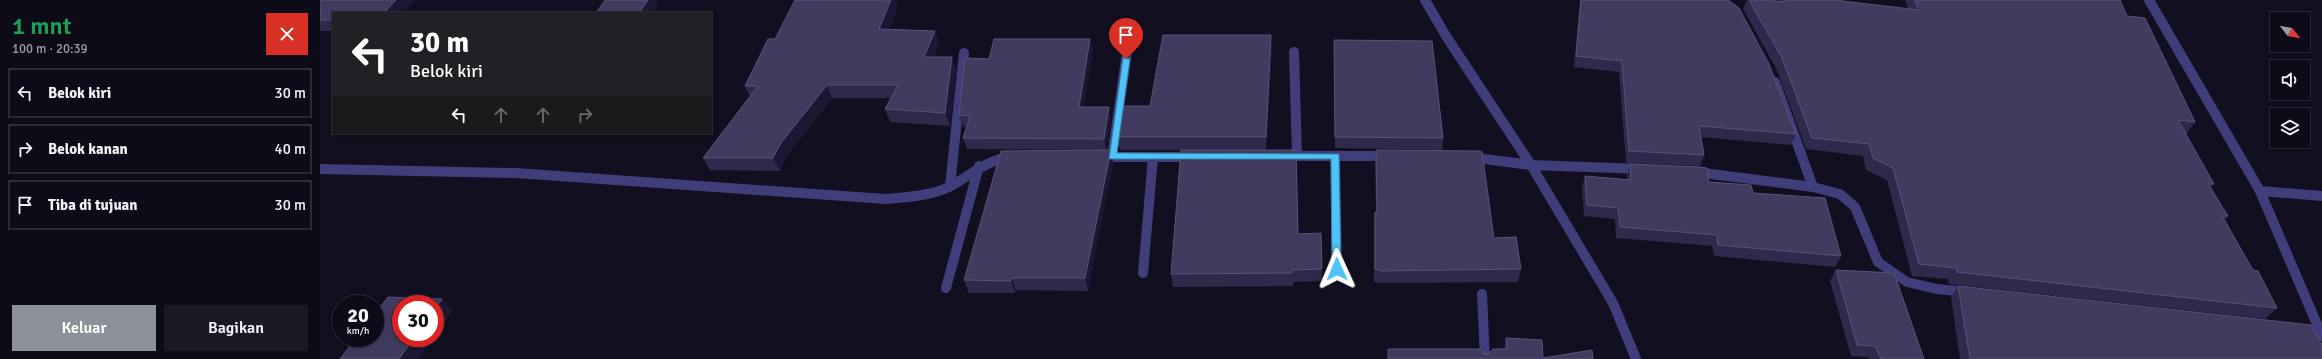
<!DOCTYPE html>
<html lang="id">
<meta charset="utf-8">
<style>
:root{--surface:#0e0b18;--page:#1c1925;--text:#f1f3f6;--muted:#9b9ba2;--line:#2e2b37;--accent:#8c9099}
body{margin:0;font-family:Signika,sans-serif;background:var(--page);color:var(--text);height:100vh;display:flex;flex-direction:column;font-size:15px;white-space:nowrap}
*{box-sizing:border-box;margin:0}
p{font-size:13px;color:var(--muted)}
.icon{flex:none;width:22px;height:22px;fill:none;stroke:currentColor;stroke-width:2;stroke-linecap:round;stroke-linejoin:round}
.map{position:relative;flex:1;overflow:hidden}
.side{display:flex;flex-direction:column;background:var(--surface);width:320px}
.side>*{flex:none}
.banner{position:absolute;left:12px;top:12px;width:380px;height:122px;border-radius:0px;box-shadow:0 2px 6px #0003,0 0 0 1px var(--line);background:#202124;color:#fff;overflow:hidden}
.needle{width:26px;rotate:121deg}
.controls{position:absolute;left:1950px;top:12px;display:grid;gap:8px}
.controls a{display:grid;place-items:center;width:40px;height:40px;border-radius:0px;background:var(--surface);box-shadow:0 2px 6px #0003,0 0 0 1px var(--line);font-size:20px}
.speed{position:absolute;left:12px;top:295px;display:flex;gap:8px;font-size:20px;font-weight:700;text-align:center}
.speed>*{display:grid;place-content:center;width:52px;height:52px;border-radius:50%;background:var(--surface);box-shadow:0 2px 6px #0003,0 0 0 1px var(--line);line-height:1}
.speed small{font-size:10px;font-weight:400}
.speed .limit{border:6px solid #d22;background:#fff;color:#111}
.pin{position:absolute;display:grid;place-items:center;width:34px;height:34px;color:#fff;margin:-41px -17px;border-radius:50% 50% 50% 0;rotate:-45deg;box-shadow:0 0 4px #0007}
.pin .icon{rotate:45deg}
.me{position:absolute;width:44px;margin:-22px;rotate:359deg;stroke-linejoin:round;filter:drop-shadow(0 0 3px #0008)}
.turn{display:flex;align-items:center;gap:14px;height:84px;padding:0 12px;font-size:18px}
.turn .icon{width:52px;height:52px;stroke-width:2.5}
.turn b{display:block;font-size:28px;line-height:34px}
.lanes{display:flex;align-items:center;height:38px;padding:0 12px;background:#0003;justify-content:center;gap:20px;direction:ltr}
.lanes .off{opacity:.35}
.round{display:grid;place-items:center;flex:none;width:42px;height:42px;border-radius:0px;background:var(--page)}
.headline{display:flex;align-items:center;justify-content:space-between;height:68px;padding:0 12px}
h1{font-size:24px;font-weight:600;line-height:30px;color:#1e9e55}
.cta{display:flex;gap:8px;margin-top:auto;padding:8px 12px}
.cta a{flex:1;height:46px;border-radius:0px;background:var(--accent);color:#fff;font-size:16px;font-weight:600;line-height:46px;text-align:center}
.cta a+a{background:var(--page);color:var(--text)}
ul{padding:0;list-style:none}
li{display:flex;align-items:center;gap:12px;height:50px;margin:0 8px 6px;padding:0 4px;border:2px solid var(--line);border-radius:0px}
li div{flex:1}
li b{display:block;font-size:15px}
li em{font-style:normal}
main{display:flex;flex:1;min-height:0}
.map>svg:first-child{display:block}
</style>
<main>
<section class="side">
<div class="headline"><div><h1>1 mnt</h1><p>100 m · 20:39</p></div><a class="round" style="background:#d93025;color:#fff"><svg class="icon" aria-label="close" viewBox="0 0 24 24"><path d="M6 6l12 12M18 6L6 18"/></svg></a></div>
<ul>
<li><svg class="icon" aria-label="left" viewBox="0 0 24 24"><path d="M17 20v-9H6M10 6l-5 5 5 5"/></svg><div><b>Belok kiri</b></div><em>30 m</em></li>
<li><svg class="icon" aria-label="right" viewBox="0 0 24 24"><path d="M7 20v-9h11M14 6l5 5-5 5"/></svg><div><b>Belok kanan</b></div><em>40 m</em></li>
<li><svg class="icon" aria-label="arrive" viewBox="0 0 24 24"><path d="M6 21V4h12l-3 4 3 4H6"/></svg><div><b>Tiba di tujuan</b></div><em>30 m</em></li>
</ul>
<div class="cta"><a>Keluar</a><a>Bagikan</a></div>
</section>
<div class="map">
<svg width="2002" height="359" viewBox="0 0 2002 359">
<rect width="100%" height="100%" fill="#120f20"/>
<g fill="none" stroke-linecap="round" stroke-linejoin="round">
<!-- minor -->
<path stroke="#403d7b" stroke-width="10" d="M 1105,0 L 1126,36 L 1211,165 L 1293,303 L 1316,359
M 1829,0 L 1940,191 L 2002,336
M 974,52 L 977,156
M 1455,82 L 1493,187
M 964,156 L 1069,156
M 1015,156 L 1017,269
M 780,157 L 874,157
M 792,157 L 808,45
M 1149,157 L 1211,165 L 1323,169
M 0,169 L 196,173 L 566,199 C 587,197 610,196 629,187 C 651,176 666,159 692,157
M 1375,172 L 1493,187 L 1520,194 L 1535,207 L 1558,262 L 1587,282 L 1617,289 L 1648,292
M 630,186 L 644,53
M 1940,191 L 2002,196
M 823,273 L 833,157
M 626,288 L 659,166
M 1162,294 L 1165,359
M 1982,330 L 2000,332"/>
</g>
<!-- wall -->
<path fill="#30294c" d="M 0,0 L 95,0 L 83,13 L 13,13 L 13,31 L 0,31 Z
M 1260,0 L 1408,0 L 1476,134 L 1471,145 L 1381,137 L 1384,155 L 1380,166 L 1306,163 L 1299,72 L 1254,67 Z
M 1427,0 L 1447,0 L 1459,1 L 1459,0 L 1522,0 L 1522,1 L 1588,8 L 1585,0 L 1800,0 L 1807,16 L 1875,122 L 1866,134 L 1894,184 L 1891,187 L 1908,216 L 1905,220 L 1933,270 L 1957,308 L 1945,319 L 1629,284 L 1628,279 L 1592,276 L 1567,180 L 1546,170 L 1543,156 L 1486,149 L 1457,70 L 1423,9 Z
M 578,6 L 569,29 L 615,31 L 619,44 L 614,57 L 632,57 L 636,70 L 630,126 L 570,122 L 565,109 L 571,98 L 512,98 L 467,156 L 460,171 L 390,170 L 383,158 L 430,96 L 425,86 Z
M 951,35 L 952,48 L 946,150 L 978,234 L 1002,269 L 1002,281 L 973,282 L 973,286 L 853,287 L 851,274 L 927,150 L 800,150 L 797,137 L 830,106 Z
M 1014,40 L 1123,138 L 1122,150 L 1015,148 Z
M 773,50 L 763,107 L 791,118 L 786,150 L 647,149 L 643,138 L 647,127 L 643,127 L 639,115 L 669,59 Z
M 791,150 L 793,163 L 768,291 L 696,290 L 695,293 L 649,293 L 644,280 Z
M 1056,150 L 1174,238 L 1201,269 L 1198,282 L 1062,283 L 1054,282 L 1054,225 L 1055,212 L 1056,212 L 1055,163 Z
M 1310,164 L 1389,182 L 1433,193 L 1521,256 L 1515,267 L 1394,256 L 1392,246 L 1296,238 L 1295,219 L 1264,216 L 1262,188 L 1265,176 L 1307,180 L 1307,176 Z
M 1516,270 L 1604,359 L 1549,359 L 1548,357 L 1531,356 L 1510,281 Z
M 1638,286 L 2002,359 L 1640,359 L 1631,297 Z
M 1186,338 L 1223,358 L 1068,359 L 1164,354 L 1168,354 L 1184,349 Z"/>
<!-- shaded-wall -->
<path fill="#1c1733" d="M 76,0 L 95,0 L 83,13 L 64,13 Z
M 328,0 L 335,0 L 338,6 L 333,13 L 319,13 Z
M 571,0 L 576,0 L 578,6 L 564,42 L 559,29 Z
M 615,31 L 619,44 L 608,70 L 604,57 Z
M 951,35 L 952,48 L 946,150 L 946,137 Z
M 770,39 L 773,50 L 762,118 L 759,107 Z
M 632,57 L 636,70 L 630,126 L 625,113 Z
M 507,85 L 512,98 L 467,156 L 460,171 L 453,158 L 461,143 Z
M 789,107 L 791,118 L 786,150 L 784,139 Z
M 791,150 L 793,163 L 768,291 L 765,278 Z
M 692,278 L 696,290 L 695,293 L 691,281 Z
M 122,299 L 133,310 L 115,336 L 115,309 Z
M 94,338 L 113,338 L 99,359 L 79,359 Z"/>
<!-- building -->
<path fill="#413b5f" stroke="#595277" d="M 0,0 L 76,0 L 64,13 L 13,13 L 13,20 L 0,20 Z
M 285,0 L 328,0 L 319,13 L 276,13 Z
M 475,0 L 571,0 L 559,29 L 615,31 L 604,57 L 632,57 L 625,113 L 565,109 L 578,85 L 507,85 L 461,143 L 453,158 L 383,158 L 438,86 L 425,86 L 448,39 L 455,39 Z
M 1261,0 L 1408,0 L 1419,8 L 1449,64 L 1476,134 L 1379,126 L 1384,155 L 1309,151 L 1302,61 L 1256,56 Z
M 1429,0 L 1447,0 L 1464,2 L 1464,0 L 1522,0 L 1522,1 L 1598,10 L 1595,0 L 1800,0 L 1807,16 L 1825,18 L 1875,122 L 1858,120 L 1894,184 L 1888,184 L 1908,216 L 1902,216 L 1933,270 L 1938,271 L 1957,308 L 1637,272 L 1636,268 L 1599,264 L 1573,168 L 1553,158 L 1549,144 L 1492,138 L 1462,58 Z
M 843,35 L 951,35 L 946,137 L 797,137 L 802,106 L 830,106 Z
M 674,39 L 770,39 L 759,107 L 789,107 L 784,139 L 643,138 L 650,116 L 639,115 L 645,58 L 669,59 Z
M 1014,40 L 1112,41 L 1123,138 L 1015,137 Z
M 791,150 L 765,278 L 692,278 L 691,281 L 644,280 L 681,151 Z
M 861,150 L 976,150 L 978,234 L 1001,233 L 1002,269 L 972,270 L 972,273 L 851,274 Z
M 1056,150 L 1160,151 L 1162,152 L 1174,238 L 1196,237 L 1201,269 L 1063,271 L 1055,269 L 1055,212 L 1057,212 Z
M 1310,164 L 1379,167 L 1387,168 L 1389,182 L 1431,185 L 1433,193 L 1505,198 L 1521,256 L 1398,245 L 1397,235 L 1300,227 L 1298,208 L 1267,205 L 1265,176 L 1311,180 Z
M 1516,270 L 1574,273 L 1604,359 L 1561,359 L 1555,346 L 1537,345 Z
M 1638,286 L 1991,325 L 2002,345 L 2002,359 L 1650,359 Z
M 68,297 L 122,299 L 115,309 L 115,304 L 81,304 L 81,338 L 94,338 L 79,359 L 20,359 L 36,338 L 55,338 L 55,314 Z
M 1186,338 L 1222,340 L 1223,358 L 1272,350 L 1273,359 L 1068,359 L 1068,349 L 1161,349 L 1164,354 L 1168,354 L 1173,349 L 1187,349 Z"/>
<!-- route -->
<path fill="#4fc3f7" stroke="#337fa1" d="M 803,57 L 810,59 L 797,153 L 1019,154 L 1021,271 L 1017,272 L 1012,269 L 1011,159 L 789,159 Z"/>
</svg>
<div class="controls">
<a><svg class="needle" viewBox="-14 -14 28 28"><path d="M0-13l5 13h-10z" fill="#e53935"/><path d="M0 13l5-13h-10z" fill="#9b9ba2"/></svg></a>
<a><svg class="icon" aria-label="sound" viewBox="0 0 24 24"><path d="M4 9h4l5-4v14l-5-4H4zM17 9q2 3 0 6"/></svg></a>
<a><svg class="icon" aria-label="layers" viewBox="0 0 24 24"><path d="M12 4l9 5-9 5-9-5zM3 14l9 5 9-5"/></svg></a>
</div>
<div class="speed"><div>20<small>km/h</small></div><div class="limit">30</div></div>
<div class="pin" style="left:806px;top:59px;background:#d93025"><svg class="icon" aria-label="arrive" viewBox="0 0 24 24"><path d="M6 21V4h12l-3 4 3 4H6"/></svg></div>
<svg class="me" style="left:1017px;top:269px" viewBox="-20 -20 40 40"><path d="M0-17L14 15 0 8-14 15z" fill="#4fc3f7" stroke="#fff" stroke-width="4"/></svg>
<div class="banner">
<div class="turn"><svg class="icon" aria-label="left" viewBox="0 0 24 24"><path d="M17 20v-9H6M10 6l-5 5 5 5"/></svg><div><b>30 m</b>Belok kiri</div></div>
<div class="lanes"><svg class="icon" aria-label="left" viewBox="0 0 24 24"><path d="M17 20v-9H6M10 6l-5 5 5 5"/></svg><svg class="icon off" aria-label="ahead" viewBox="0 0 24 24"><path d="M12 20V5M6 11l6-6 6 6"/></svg><svg class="icon off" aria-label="ahead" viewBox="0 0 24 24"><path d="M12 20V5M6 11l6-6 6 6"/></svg><svg class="icon off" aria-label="right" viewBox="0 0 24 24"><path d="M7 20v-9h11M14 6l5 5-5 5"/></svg></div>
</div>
</div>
</main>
